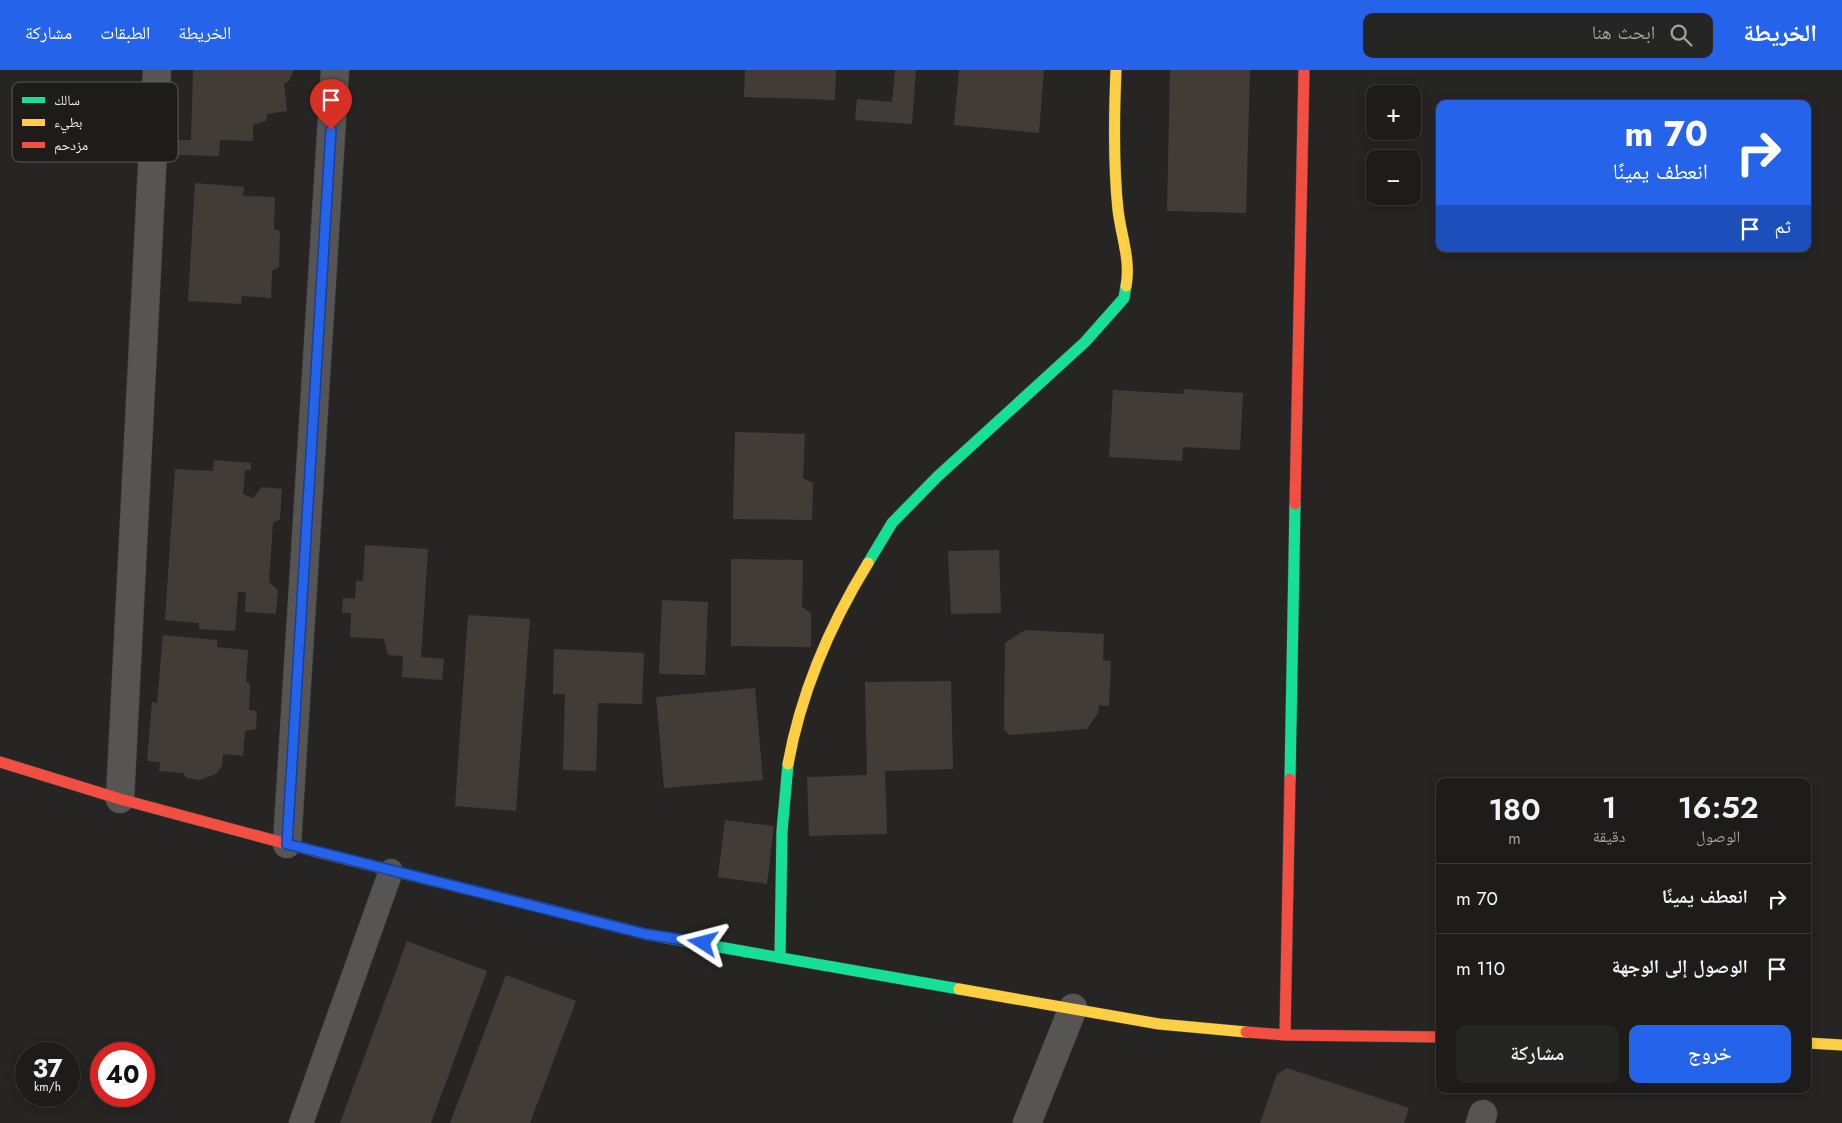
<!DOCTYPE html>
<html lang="ar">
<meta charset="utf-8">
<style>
:root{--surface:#1d1c1a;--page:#252523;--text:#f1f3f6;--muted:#a0a1a2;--line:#3b3a39;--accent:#2563eb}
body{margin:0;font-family:Jost,"Noto Naskh Arabic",sans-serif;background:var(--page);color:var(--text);direction:rtl;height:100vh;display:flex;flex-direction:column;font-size:19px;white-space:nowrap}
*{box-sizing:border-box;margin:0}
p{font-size:16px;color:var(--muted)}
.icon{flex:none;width:28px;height:28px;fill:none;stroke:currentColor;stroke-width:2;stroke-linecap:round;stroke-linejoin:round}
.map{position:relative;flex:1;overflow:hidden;direction:ltr}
.details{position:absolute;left:1436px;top:708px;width:375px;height:315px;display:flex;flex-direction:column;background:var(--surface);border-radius:10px;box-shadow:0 2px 12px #0003,0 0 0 1px var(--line);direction:rtl}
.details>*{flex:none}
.top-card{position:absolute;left:1436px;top:30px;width:375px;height:152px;border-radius:10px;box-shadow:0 2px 12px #0003,0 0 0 1px var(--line);direction:rtl;background:#2563eb;color:#fff;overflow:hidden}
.buttons{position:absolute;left:1366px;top:15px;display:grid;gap:10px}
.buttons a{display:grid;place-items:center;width:55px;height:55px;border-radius:10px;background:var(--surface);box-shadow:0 2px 12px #0003,0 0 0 1px var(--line);font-size:25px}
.speed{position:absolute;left:15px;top:972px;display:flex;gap:10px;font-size:25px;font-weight:700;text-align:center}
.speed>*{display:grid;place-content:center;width:65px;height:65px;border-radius:50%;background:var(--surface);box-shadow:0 2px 12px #0003,0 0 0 1px var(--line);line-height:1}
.speed small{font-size:12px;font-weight:400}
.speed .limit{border:8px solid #d22;background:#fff;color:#111}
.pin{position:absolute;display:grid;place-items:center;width:42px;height:42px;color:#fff;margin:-51px -21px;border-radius:50% 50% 50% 0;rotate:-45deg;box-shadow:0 0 5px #0007}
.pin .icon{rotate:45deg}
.me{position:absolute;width:55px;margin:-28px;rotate:279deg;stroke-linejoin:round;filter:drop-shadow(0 0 4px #0008)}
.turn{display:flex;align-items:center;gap:18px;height:105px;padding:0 20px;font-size:22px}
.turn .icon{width:65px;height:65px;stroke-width:2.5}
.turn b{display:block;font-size:35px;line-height:42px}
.then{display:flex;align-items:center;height:48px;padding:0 20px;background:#0003;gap:10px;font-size:19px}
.eta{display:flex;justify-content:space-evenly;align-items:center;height:85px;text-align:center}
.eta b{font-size:30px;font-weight:600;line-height:35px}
.button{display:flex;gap:10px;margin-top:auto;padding:10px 20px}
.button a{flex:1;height:58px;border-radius:10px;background:var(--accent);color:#fff;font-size:20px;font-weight:600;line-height:58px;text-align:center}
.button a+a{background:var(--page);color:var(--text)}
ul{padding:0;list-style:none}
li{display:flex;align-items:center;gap:15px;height:70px;padding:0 20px;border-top:1px solid var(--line)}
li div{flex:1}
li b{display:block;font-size:19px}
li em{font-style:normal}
header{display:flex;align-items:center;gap:30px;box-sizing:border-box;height:70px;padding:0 25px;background:var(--accent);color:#fff}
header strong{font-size:24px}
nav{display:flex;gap:28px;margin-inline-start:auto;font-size:18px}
.search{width:350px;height:45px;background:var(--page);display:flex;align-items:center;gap:12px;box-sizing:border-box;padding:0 18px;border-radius:10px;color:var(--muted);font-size:19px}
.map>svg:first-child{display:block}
</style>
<header>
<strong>الخريطة</strong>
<div class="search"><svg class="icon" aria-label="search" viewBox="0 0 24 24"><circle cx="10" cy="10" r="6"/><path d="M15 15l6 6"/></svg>ابحث هنا</div>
<nav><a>الخريطة</a><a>الطبقات</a><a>مشاركة</a></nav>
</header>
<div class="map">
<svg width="1842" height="1053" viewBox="0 0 1842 1053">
<rect width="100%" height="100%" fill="#272523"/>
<!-- building -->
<path fill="#413d36" d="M 193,0 L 294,0 L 289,11 L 284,14 L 287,41 L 267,44 L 266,51 L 253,55 L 253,71 L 220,70 L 219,86 L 178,85 L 178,70 L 191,70 Z
M 745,0 L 836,0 L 835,30 L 744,27 Z
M 895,0 L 916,0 L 912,54 L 855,50 L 857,29 L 892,32 Z
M 959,0 L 1044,0 L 1039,63 L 954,55 Z
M 1170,0 L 1250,0 L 1246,143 L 1167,141 Z
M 195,113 L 244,117 L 243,126 L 275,127 L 274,159 L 280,161 L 279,197 L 272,201 L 271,228 L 242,226 L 241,234 L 188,231 Z
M 1184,319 L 1243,323 L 1240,380 L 1183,377 L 1182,391 L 1109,387 L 1113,320 L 1183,324 Z
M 735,362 L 805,364 L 803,408 L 813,413 L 812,450 L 733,449 Z
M 214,390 L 251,393 L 251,400 L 245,400 L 243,424 L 253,428 L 262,417 L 282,419 L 280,449 L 273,453 L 269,512 L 278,520 L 276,544 L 245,542 L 246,522 L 238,522 L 235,561 L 199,559 L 199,553 L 165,550 L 175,399 L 213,401 Z
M 365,475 L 428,479 L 421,587 L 444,589 L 442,610 L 402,607 L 403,586 L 388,585 L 384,569 L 350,567 L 351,543 L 342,543 L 343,528 L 355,529 L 356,511 L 363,511 Z
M 999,480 L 1001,543 L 951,544 L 948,481 Z
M 731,489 L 803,490 L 802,537 L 811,543 L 811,577 L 731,576 Z
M 662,530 L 708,532 L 705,605 L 659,604 Z
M 468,545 L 530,549 L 516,741 L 455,736 Z
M 1025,560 L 1104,564 L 1103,590 L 1111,591 L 1109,636 L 1099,635 L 1098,643 L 1087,659 L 1010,665 L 1004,660 L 1005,573 Z
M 163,565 L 217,570 L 217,577 L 248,580 L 246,611 L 250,614 L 249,640 L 257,641 L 256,659 L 245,661 L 243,686 L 223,684 L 222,696 L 216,704 L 200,710 L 187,708 L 183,703 L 159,701 L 160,692 L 147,691 L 152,632 L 157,633 Z
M 554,579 L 644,583 L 642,634 L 598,633 L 596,701 L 563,700 L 565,624 L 553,624 Z
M 951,611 L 953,699 L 885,701 L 887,764 L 809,766 L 807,707 L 867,705 L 865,612 Z
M 755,618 L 763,710 L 664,718 L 656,627 Z
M 725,750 L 774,756 L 767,814 L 718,807 Z
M 407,871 L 487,901 L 431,1053 L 340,1053 Z
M 506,905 L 576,931 L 530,1053 L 450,1053 Z
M 1287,998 L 1409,1038 L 1404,1053 L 1260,1053 L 1277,1004 Z"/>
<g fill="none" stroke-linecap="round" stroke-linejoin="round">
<defs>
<path id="lane" d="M 301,1053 L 391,801"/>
<path id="street" d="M 120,729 L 157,0
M 287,774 L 335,0
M 1027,1053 L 1073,938
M 1480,1053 L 1483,1044"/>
<path id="fast" d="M 868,493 L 892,453 L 937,407 L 1085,272 L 1124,228 L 1126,216
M 1290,709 L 1295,434
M 543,838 L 645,864 L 959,919
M 780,886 L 782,761 L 788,694"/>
<path id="slow" d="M 1116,0 C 1114,47 1113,93 1118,140 C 1121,166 1131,190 1126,216
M 788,694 C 801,622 830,555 868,493
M 317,782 L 543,838
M 959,919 L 1159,954 L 1246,962
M 1808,973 L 1842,975"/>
<path id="jam" d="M 1295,434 L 1304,0
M 0,692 L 120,729 L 317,782
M 1246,962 L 1285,965 L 1440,967
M 1285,965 L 1290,709"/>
</defs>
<!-- lane casing -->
<use href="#lane" stroke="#454341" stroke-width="25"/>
<!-- street casing -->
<use href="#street" stroke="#454341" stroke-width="29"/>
<!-- fast casing -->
<use href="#fast" stroke="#454341" stroke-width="12"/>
<!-- slow casing -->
<use href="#slow" stroke="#454341" stroke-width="12"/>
<!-- jam casing -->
<use href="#jam" stroke="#454341" stroke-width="12"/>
<!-- lane -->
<use href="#lane" stroke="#575554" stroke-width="24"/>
<!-- street -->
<use href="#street" stroke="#575554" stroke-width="28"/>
<!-- fast -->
<use href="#fast" stroke="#16e098" stroke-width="11"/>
<!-- slow -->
<use href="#slow" stroke="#ffcf43" stroke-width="11"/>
<!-- jam -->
<use href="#jam" stroke="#f24e42" stroke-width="11"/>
</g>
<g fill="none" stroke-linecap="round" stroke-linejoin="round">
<defs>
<path id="route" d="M 331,60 L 287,774 L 645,864 L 703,873"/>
</defs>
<!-- route casing -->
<use href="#route" stroke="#184099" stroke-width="12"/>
<!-- route -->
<use href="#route" stroke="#2563eb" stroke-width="9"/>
</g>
<!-- legend -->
<rect x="12" y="12" width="166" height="80" rx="8" fill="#1e1c19" stroke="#5d5b58" stroke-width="1"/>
<rect x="22" y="27" width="23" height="6" fill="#16e098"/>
<rect x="22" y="49" width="23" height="7" fill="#ffcf43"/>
<rect x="22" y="72" width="23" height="6" fill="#f24e42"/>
<g font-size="14" fill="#efeeeb">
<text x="54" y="35">سالك</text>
<text x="54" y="57">بطيء</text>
<text x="54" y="80">مزدحم</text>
</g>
</svg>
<div class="buttons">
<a>+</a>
<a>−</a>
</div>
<div class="speed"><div>37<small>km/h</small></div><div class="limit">40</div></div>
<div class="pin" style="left:331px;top:60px;background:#d93025"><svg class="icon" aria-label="arrive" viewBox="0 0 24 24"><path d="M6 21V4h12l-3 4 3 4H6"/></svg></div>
<svg class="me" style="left:703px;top:873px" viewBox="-20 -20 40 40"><path d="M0-17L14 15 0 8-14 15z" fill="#2563eb" stroke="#fff" stroke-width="4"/></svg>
<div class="top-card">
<div class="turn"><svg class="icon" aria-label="right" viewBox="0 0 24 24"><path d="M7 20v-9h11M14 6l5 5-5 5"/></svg><div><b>70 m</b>انعطف يمينًا</div></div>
<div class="then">ثم<svg class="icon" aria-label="arrive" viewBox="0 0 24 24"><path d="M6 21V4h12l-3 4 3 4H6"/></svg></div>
</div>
<section class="details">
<div class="eta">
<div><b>16:52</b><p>الوصول</p></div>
<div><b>1</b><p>دقيقة</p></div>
<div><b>180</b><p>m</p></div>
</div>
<ul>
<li><svg class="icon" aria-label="right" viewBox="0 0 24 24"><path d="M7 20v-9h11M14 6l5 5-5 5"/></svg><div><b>انعطف يمينًا</b></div><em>70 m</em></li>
<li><svg class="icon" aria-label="arrive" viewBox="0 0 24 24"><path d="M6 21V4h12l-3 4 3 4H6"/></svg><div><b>الوصول إلى الوجهة</b></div><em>110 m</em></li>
</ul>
<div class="button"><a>خروج</a><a>مشاركة</a></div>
</section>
</div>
